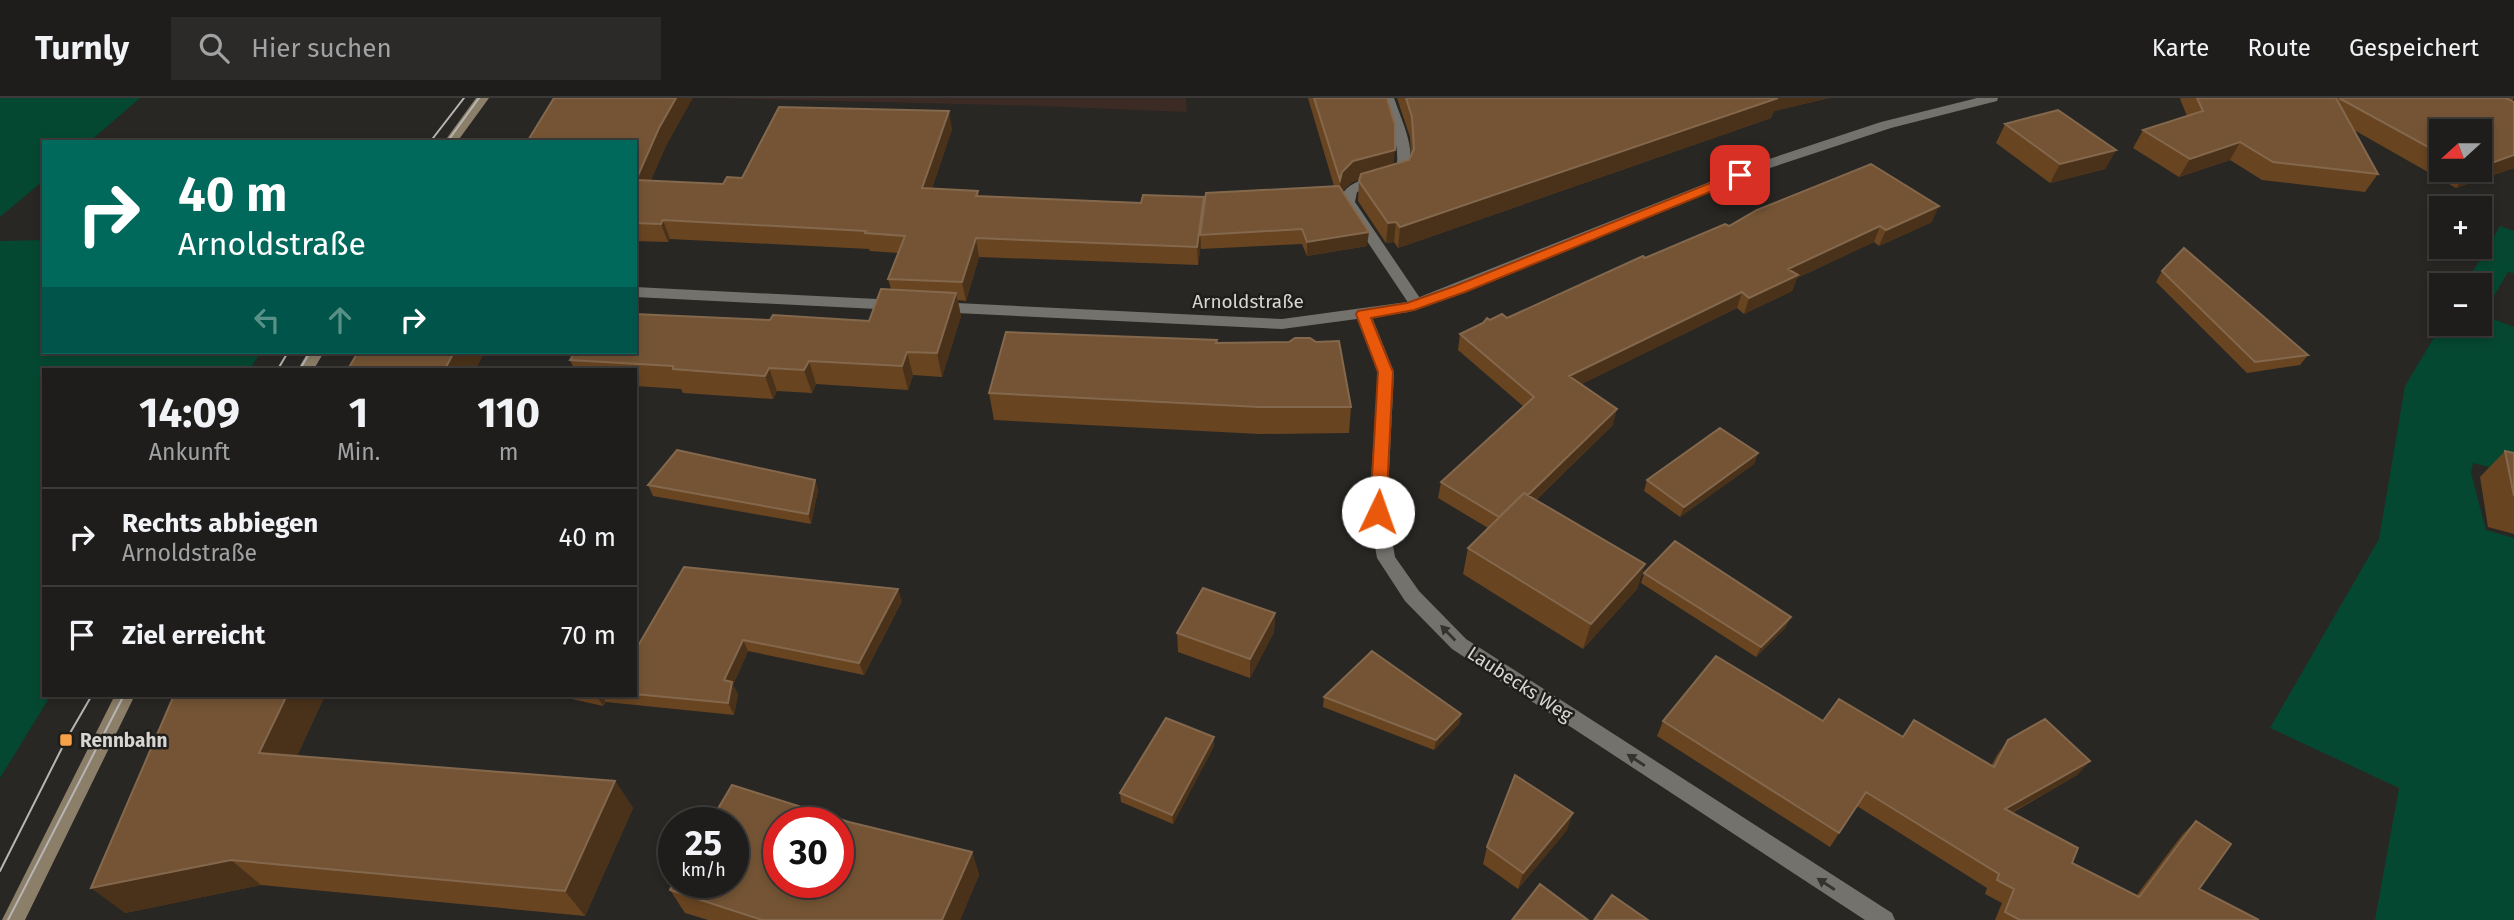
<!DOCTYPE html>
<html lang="de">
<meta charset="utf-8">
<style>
:root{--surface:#1e1d1b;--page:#2b2a28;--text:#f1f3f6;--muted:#a1a2a3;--line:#3c3b3a}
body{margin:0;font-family:"Fira Sans",sans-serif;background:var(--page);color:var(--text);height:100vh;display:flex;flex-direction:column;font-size:26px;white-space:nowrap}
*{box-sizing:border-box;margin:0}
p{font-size:23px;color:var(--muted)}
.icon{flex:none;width:38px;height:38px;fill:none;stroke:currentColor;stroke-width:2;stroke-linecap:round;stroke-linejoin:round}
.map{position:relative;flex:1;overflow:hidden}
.panel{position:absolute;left:42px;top:270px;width:595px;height:329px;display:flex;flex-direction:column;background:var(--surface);border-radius:0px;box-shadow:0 4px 10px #0003,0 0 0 2px var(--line)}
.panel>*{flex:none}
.top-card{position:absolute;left:42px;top:42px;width:595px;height:214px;border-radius:0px;box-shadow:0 4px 10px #0003,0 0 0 2px var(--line);background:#00695c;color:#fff;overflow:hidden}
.needle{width:46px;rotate:249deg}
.controls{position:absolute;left:2429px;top:21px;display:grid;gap:14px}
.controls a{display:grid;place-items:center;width:63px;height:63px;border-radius:0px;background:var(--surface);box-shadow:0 4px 10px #0003,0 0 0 2px var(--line);font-size:35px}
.speed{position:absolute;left:658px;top:709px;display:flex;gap:14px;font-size:35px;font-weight:700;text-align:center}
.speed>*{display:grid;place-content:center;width:91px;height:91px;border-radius:50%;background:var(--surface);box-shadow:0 4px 10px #0003,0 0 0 2px var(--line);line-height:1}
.speed small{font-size:18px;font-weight:400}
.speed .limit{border:10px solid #d22;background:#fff;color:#111}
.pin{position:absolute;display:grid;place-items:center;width:60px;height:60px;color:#fff;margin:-30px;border-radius:14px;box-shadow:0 4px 10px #0006}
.me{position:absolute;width:77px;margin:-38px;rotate:3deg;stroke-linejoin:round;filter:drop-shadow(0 0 5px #0008)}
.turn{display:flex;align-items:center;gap:24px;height:147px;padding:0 21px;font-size:32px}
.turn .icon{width:91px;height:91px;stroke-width:2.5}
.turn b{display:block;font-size:49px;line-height:60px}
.lanes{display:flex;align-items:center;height:66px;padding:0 21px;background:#0003;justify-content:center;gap:35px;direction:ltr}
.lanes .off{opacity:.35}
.eta{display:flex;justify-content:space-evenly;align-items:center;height:119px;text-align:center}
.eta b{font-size:42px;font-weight:700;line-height:49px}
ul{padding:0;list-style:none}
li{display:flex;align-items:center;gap:21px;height:98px;padding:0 21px;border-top:2px solid var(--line)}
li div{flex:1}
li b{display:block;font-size:26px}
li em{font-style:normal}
header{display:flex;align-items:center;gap:42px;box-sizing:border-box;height:98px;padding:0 35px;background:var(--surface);border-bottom:2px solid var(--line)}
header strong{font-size:33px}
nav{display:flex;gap:38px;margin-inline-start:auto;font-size:24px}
.search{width:490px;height:63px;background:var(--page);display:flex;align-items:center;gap:18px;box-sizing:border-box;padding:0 24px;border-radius:0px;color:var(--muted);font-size:26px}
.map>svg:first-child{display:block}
</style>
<header>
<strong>Turnly</strong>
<div class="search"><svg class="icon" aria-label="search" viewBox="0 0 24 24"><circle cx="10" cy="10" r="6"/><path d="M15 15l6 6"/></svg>Hier suchen</div>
<nav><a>Karte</a><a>Route</a><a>Gespeichert</a></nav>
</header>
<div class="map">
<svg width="2514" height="822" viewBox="0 0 2514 822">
<rect width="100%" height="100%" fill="#282724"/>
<!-- commercial -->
<path fill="#3c2a24" d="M 715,0 L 1186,0 L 1187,14 L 1037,8 Z"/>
<!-- green -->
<path fill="#054832" d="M 0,0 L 140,0 L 89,44 L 44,44 L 44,82 L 0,119 Z
M 2500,128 L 2514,133 L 2514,175 L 2508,174 L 2483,217 L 2514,229 L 2514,375 L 2473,365 L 2471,375 L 2486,432 L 2514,440 L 2514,822 L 2375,822 L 2399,690 L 2270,630 L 2379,441 L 2405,288 L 2442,226 L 2480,226 L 2480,187 L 2465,187 Z
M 44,142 L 44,254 L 261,254 L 250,271 L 44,271 L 44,597 L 51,597 L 0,680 L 0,143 Z"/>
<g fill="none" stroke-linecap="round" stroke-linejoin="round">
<!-- lane -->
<path fill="#73726d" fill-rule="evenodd" d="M 1382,0 L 1394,0 C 1402,24 1419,56 1406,80 L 1357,94 L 1355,104 L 1424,206 L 1416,211 L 1411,209 L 1341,104 C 1341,81 1378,79 1395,74 C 1403,51 1388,22 1382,0 Z"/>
<!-- street -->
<path fill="#73726d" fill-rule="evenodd" d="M 1977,0 L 1998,0 L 1997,3 L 1891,30 L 1770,70 L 1465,194 L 1409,214 L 1372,219 L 1394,274 L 1387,414 L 1395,459 L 1419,493 L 1466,541 L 1892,815 L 1895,822 L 1865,822 L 1452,551 L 1405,503 L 1377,460 L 1369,414 L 1378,274 L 1357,221 L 1282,231 L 936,214 L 928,209 L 936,204 L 1282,221 L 1407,204 L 1760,64 L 1881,24 Z
M 635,189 L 897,202 L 905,207 L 897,212 L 635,199 Z"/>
<!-- secondary -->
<path fill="#8c7f69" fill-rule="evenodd" d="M 476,0 L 489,0 L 457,44 L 444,44 Z
M 308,254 L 324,254 L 314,271 L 298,271 Z
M 115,597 L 135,597 L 25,822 L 2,822 Z"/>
<!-- tram -->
<path stroke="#b7b6b4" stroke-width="2" d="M 430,44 L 464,0
M 447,44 L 479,0
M 278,271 L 288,254
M 300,271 L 310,254
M 0,773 L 66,642 L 92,597
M 8,822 L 124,597"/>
</g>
<!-- wall -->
<path fill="#684421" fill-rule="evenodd" d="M 1308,0 L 1387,0 L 1393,67 L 1409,62 L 1411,57 L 1410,39 L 1397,0 L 1829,0 L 1774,13 L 1771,20 L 1398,150 L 1394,144 L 1386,145 L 1358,103 L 1359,81 L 1352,84 L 1342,93 L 1367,148 L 1307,158 L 1302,146 L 1201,151 L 1201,145 L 1198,167 L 979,159 L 966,203 L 958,202 L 961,218 L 942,279 L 913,277 L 908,292 L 816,286 L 812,295 L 777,293 L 773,301 L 683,295 L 681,291 L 635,288 L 635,271 L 574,271 L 570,262 L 770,222 L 869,223 L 891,191 L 888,181 L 898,155 L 870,153 L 869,151 L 670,141 L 668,144 L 635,143 L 635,44 L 666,48 L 650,83 L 723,86 L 742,80 L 952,31 L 932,90 L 978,93 L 979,98 L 1204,107 L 1334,88 Z
M 2181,0 L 2514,0 L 2511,3 L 2514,4 L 2514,70 L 2456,90 L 2354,32 L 2378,76 L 2365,94 L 2262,82 L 2230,62 L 2179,79 L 2133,50 L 2143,32 L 2187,18 L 2180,1 ZM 2441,33 L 2480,72 L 2441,72 Z
M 2005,26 L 2116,52 L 2105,71 L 2050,85 L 1996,45 Z
M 1932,124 L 1879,148 L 1874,144 L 1797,180 L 1792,193 L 1744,216 L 1737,210 L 1581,286 L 1613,327 L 1536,402 L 1645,466 L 1637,491 L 1583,551 L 1463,476 L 1468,450 L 1488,430 L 1438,400 L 1441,384 L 1524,309 L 1458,252 L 1460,236 L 1490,222 L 1507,220 L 1645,160 L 1729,128 Z
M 2162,173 L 2308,257 L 2300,267 L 2247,275 L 2156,184 Z
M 1217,245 L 1351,309 L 1349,335 L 1259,336 L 994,322 L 989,295 Z
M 2505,353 L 2514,355 L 2514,436 L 2488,429 L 2480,379 Z
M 1758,355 L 1754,366 L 1680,419 L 1644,393 L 1647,382 Z
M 815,382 L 818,392 L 811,426 L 653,398 L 648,387 Z
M 1644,475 L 1786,529 L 1756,559 L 1641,485 Z
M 902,503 L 864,577 L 748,553 L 733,587 L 738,596 L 734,617 L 606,604 L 603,608 L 554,597 L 635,597 L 635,553 Z
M 1275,515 L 1274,534 L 1250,580 L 1178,554 L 1177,535 Z
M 174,597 L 325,597 L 297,658 L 615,683 L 633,710 L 585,818 L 261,787 L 125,815 Z
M 1324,599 L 1461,616 L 1459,626 L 1434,652 L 1323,609 Z
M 1663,623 L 1823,623 L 1903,639 L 1991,668 L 1997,657 L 2008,642 L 2090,663 L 2077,677 L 2012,715 L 2072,765 L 2136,798 L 2182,737 L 2196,723 L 2199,791 L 2259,822 L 1995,822 L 2002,805 L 1985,796 L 1987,790 L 1857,708 L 1830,749 L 1657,638 Z
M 1214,648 L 1173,726 L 1121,704 L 1120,695 Z
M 849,724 L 972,754 L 979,777 L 960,822 L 708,822 L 685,815 L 670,792 Z
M 1567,732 L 1518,791 L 1483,766 L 1487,749 Z"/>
<!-- shaded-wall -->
<path fill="#4a321a" d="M 676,0 L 693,0 L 666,48 L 643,101 L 636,82 L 659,30 Z
M 1769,0 L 1829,0 L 1774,13 L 1771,20 L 1398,150 L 1400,129 Z
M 949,13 L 952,31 L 926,108 L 922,90 Z
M 2240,44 L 2230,62 L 2179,79 L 2190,61 Z
M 1395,52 L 1393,72 L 1352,84 L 1341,95 L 1339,102 L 1340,82 L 1342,74 L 1353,63 Z
M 2116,52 L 2105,71 L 2050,85 L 2060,66 Z
M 2514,57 L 2514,70 L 2456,90 L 2470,72 L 2480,72 L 2480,69 Z
M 1204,99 L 1204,117 L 1200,137 L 1201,145 L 1198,167 L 1197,149 Z
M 1939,108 L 1932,124 L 1879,148 L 1886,132 Z
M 663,122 L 670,141 L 668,144 L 661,126 Z
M 1396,124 L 1394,144 L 1386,145 L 1388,125 Z
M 1880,128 L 1874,144 L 1797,180 L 1792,193 L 1744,216 L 1749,200 L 1788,171 Z
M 1369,134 L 1367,148 L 1307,158 L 1307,144 Z
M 976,140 L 979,159 L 966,203 L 962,184 Z
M 1742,194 L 1737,210 L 1566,294 L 1569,278 Z
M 956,195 L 961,218 L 942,279 L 937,255 Z
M 454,254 L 485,254 L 476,271 L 445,271 Z
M 907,254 L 913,277 L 908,292 L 902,268 Z
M 809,263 L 816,286 L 812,295 L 804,272 Z
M 769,270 L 777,293 L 773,301 L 765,278 Z
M 1617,311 L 1613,327 L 1499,437 L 1503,422 Z
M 1758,355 L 1754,366 L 1680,419 L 1684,409 Z
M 815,382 L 818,392 L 811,426 L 808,416 Z
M 1645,466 L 1637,491 L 1583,551 L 1591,526 Z
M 898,491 L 902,503 L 864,577 L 859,565 Z
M 1275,515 L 1274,534 L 1250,580 L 1250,561 Z
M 1791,519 L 1786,529 L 1756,559 L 1761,549 Z
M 743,542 L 748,553 L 733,587 L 738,596 L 734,617 L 728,605 L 724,582 Z
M 287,597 L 325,597 L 287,681 L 259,655 Z
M 596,597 L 601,597 L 606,604 L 603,608 Z
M 1461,616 L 1459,626 L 1434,652 L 1436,642 Z
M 1214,639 L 1214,648 L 1173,726 L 1172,717 Z
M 2090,663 L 2077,677 L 1993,725 L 2005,711 Z
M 615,683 L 633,710 L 585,818 L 565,793 Z
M 1573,715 L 1567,732 L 1518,791 L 1523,775 Z
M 972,754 L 979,777 L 960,822 L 942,822 Z
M 231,762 L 261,787 L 125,815 L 91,790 Z"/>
<!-- building -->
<path fill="#745434" stroke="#84684d" stroke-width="2" fill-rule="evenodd" d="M 554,0 L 676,0 L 659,30 L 636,82 L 723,86 L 727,79 L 742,80 L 779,9 L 949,13 L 922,90 L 978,93 L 976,98 L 1141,105 L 1143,97 L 1204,99 L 1197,149 L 976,140 L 962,184 L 888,181 L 905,138 L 865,135 L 866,133 L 663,122 L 661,126 L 635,125 L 635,44 L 527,44 Z
M 1314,0 L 1387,0 L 1395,27 L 1395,52 L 1353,63 L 1342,74 L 1340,82 Z
M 1406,0 L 1778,0 L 1400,129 L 1396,124 L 1388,125 L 1359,83 L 1361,76 L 1409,62 L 1414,51 L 1412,19 Z
M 2197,0 L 2336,0 L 2378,76 L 2273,64 L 2240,44 L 2190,61 L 2143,32 L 2203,13 Z
M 2339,0 L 2506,0 L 2514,4 L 2514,57 L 2480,69 L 2480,33 L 2441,33 L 2441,56 Z
M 2058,12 L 2116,52 L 2060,66 L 2005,26 Z
M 1871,66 L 1939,108 L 1886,132 L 1880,128 L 1788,171 L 1798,177 L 1749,200 L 1742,194 L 1569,278 L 1617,311 L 1528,397 L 1524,395 L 1499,419 L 1441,384 L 1534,299 L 1460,236 L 1483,225 L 1487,220 L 1490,222 L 1502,216 L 1507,220 L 1643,158 L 1645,160 L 1725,126 L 1729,128 L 1757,112 Z
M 1339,88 L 1369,134 L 1307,144 L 1302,131 L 1200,137 L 1206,95 Z
M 2184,150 L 2308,257 L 2255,264 L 2162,173 Z
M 881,191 L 956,195 L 937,255 L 907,254 L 902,268 L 809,263 L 804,272 L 769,270 L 765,278 L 673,271 L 673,268 L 570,262 L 575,254 L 635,254 L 635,216 L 770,222 L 773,217 L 869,223 Z
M 1006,234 L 1217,242 L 1216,245 L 1289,244 L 1295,240 L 1310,240 L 1316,244 L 1339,243 L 1351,309 L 1259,309 L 989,295 Z
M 358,254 L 454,254 L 445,271 L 348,271 Z
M 1720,330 L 1758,355 L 1684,409 L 1647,382 Z
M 677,352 L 815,382 L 808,416 L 648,387 Z
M 2505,353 L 2514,355 L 2514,398 Z
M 1524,395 L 1645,466 L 1591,526 L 1468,450 Z
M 1675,443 L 1791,519 L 1761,549 L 1644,475 Z
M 684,469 L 898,491 L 859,565 L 743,542 L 724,582 L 732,584 L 728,605 L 635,596 L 635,553 Z
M 1203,490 L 1275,515 L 1250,561 L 1177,535 Z
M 1372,553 L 1461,616 L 1436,642 L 1324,599 Z
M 1716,558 L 1823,623 L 1839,601 L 1903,639 L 1914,622 L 1994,669 L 2008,642 L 2045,621 L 2090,663 L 2005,711 L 2078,750 L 2072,765 L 2139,799 L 2196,723 L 2231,746 L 2199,791 L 2259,822 L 2020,822 L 2005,814 L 2014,791 L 1997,782 L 1999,776 L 1866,694 L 1839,735 L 1663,623 Z
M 174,597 L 287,597 L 259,655 L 615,683 L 565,793 L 231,762 L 91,790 Z
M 1166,620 L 1214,639 L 1172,717 L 1120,695 Z
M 1515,677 L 1573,715 L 1523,775 L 1487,749 Z
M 732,687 L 849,724 L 972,754 L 942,822 L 762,822 L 670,792 L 674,784 L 733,784 L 733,724 L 710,724 ZM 779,724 L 838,724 L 838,784 L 779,784 Z
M 1540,786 L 1588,822 L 1512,822 Z
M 1612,797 L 1648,822 L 1594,822 Z"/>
<!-- one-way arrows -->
<defs><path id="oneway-solid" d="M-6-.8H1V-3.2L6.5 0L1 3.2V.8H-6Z" transform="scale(1.75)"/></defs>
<g fill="#34332f">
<use href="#oneway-solid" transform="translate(1448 535) rotate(-134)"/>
<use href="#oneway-solid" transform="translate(1636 662) rotate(-147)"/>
<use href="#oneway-solid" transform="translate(1826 786) rotate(-147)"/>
</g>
<!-- route -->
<path fill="#ea580c" stroke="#983908" stroke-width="2" d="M 1740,73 L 1746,77 L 1744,80 L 1465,194 L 1414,212 L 1371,220 L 1393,274 L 1386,414 L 1384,418 L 1372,418 L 1370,414 L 1378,274 L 1356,216 L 1358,213 L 1407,205 L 1455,188 Z"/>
<!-- markers -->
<rect fill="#f7a149" stroke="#1f1e1a" stroke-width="2.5" x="59" y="635" width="14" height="14" rx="3.5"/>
<g text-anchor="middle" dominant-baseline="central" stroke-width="5" stroke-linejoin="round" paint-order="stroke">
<!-- street labels -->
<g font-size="19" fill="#d7d6d4" stroke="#1f1e1a">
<text x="1248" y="203">Arnoldstraße</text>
<text transform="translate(1520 586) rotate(33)">Laubecks Weg</text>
</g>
<!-- poi labels -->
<g font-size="19" font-weight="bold" fill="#d7d6d4" stroke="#1f1e1a" text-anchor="start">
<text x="80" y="642">Rennbahn</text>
</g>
</g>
</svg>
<div class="controls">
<a><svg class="needle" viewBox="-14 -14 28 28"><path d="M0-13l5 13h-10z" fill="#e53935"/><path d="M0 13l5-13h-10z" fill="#a1a2a3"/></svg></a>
<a>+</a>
<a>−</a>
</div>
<div class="speed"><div>25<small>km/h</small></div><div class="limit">30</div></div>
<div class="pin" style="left:1740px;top:77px;background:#d93025"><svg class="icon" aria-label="arrive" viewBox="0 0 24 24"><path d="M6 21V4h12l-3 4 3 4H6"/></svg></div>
<svg class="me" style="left:1378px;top:414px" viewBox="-20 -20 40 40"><circle r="19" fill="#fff"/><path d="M0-13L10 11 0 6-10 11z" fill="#ea580c"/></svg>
<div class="top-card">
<div class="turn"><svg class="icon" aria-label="right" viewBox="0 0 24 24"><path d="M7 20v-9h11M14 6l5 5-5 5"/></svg><div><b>40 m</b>Arnoldstraße</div></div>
<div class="lanes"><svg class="icon off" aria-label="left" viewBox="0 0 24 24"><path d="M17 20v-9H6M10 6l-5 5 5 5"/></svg><svg class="icon off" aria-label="ahead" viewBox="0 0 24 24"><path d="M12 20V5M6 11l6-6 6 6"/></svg><svg class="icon" aria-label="right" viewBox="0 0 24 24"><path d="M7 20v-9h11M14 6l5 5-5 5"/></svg></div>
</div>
<section class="panel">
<div class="eta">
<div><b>14:09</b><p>Ankunft</p></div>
<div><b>1</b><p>Min.</p></div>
<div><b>110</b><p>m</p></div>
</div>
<ul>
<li><svg class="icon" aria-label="right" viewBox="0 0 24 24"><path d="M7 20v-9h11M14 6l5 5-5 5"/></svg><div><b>Rechts abbiegen</b><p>Arnoldstraße</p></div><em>40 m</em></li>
<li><svg class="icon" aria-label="arrive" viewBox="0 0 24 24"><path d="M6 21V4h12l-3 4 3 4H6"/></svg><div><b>Ziel erreicht</b></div><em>70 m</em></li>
</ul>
</section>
</div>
